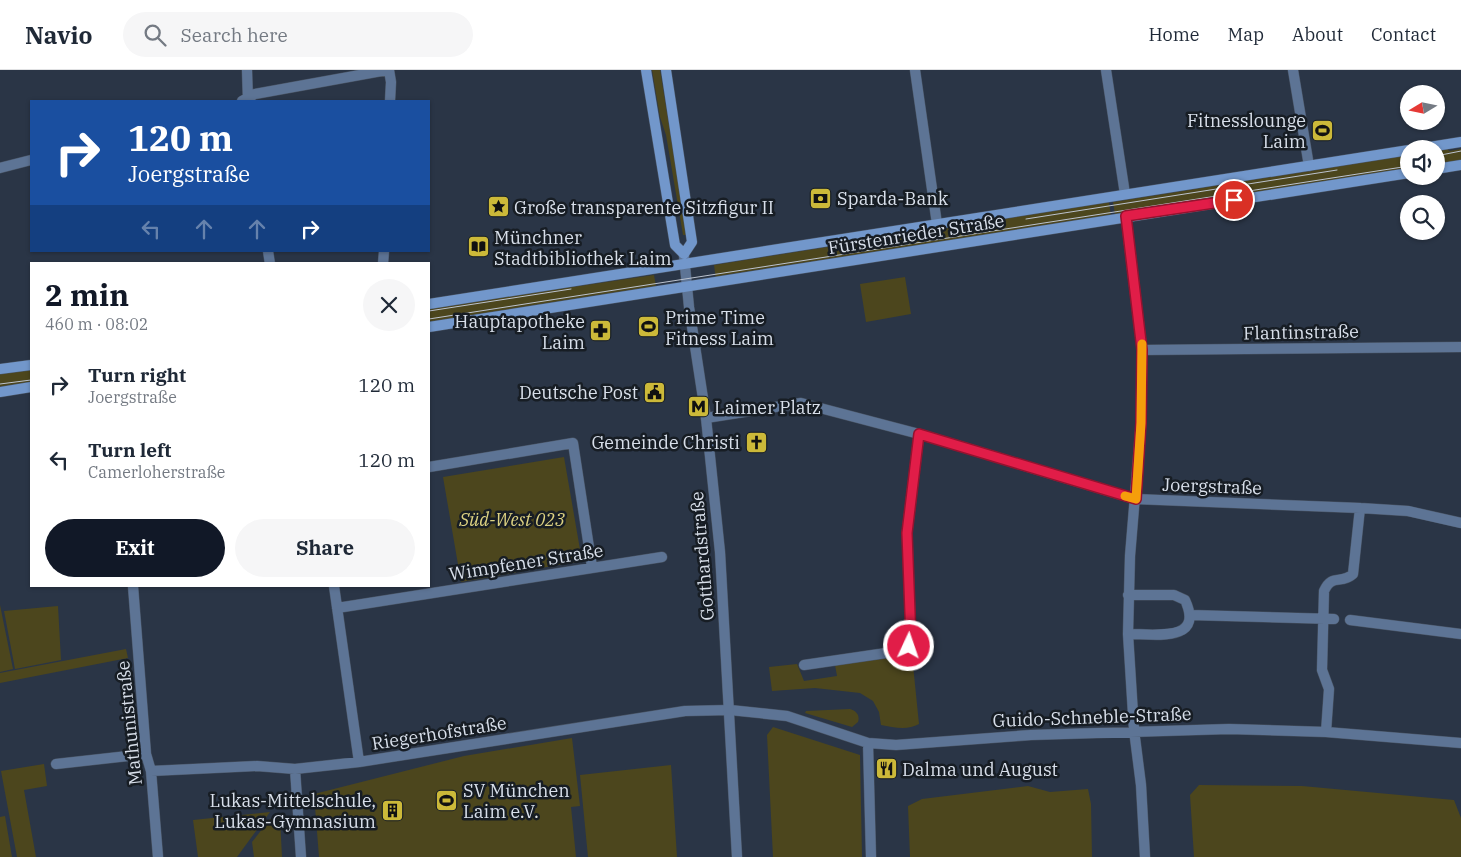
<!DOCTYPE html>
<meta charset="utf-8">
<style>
:root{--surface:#fff;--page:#f6f6f7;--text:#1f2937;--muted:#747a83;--line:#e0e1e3;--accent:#111827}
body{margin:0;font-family:"IBM Plex Serif",serif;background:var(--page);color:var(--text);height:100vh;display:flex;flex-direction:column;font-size:19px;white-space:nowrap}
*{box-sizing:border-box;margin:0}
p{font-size:16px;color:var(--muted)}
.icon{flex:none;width:28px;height:28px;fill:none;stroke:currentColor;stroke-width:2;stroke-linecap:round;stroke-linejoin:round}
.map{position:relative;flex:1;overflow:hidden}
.side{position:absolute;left:30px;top:192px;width:400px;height:325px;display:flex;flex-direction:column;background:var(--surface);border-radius:0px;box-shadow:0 1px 4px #0004}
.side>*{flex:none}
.banner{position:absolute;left:30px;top:30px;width:400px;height:152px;border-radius:0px;box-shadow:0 1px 4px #0004;background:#1a4fa0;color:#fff;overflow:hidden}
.needle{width:32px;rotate:260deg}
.tools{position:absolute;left:1400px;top:15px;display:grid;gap:10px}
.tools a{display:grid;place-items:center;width:45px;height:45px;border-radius:50%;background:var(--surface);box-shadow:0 1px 4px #0004;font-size:25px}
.pin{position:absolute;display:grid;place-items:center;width:42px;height:42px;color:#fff;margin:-21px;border:2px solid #fff;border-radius:50%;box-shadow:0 1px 5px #0007}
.me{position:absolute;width:55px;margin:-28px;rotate:3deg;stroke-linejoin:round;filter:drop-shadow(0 0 4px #0008)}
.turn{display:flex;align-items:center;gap:18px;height:105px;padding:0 15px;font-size:22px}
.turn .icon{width:65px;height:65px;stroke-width:2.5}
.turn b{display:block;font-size:35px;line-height:42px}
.lanes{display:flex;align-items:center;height:48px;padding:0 15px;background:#0003;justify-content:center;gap:25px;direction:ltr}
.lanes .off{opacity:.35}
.round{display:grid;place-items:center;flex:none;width:52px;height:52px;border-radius:26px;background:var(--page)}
.summary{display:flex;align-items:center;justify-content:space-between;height:85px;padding:0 15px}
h1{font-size:30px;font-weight:700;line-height:38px;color:var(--accent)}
.action{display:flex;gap:10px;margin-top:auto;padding:10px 15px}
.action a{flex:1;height:58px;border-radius:30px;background:var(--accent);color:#fff;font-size:20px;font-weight:700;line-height:58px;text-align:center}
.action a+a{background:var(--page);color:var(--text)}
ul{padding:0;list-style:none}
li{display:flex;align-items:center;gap:15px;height:75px;padding:0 15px}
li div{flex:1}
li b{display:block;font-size:19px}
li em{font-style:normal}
header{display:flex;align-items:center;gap:30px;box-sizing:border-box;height:70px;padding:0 25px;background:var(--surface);border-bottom:1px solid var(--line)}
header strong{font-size:24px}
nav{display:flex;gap:28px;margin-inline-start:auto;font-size:18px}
.search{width:350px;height:45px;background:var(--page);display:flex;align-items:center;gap:12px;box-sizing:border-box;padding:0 18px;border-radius:28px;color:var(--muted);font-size:19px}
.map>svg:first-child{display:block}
</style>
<header>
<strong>Navio</strong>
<div class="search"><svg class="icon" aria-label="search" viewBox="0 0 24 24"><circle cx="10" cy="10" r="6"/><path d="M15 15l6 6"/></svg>Search here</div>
<nav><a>Home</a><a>Map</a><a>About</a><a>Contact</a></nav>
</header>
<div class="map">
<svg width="1461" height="787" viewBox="0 0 1461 787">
<rect width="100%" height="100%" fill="#2a3546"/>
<!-- green -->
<path fill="#4c461d" d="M 652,0 L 660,0 L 687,165 L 683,165 L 666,65 L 660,47 Z
M 1448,79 L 1449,81 L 1461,79 L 1461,91 L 1436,95 L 1436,81 Z
M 1409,85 L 1409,99 L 1115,145 L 1113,132 Z
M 1109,132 L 1111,146 L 725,205 L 716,210 L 714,195 Z
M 654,205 L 656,216 L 429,252 L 429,238 Z
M 905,207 L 911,244 L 866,252 L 860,214 Z
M 31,299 L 31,314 L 0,319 L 0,304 Z
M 564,387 L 582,491 L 461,512 L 443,407 Z
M 0,535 L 13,599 L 0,602 Z
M 58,536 L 61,590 L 15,599 L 4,541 Z
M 126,579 L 128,588 L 0,613 L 0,603 Z
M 912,585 L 919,654 C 907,661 893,657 881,655 L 879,642 L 873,631 L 860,623 L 815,618 L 772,621 L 769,597 L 797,594 L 804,611 L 837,606 L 835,595 Z
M 850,639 C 857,641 860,646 858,652 L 852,657 L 805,643 L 806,641 Z
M 773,657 L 860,685 L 862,787 L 773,787 L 767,665 Z
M 572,668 L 580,736 L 571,737 L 576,787 L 319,787 L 314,724 L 464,686 Z
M 44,694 L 47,716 L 24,720 L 36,787 L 17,787 L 1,701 Z
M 671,695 L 677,787 L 588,787 L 580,705 Z
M 1199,715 L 1302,716 L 1454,730 L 1461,748 L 1461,787 L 1194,787 L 1190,725 Z
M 1028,716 L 1050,722 L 1088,719 L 1091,734 L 1092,787 L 910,787 L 908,736 L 922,729 Z
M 270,742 L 237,787 L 198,787 L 193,750 Z
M 5,746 L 12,787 L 0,787 L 0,747 Z
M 280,748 L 282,787 L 254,787 L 252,772 L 270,749 Z"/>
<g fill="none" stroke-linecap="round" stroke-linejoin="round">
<defs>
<path id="minor" d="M 247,0 L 248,31
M 389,0 L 391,12 L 390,31
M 915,0 L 937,154
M 1106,0 L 1125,124
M 1293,0 L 1309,96
M 242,31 L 255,24 L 387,0
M 0,98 L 31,90
M 1126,147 L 1142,280 L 1141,353 L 1130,486 L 1128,564 L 1134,660 L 1141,715 L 1145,787
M 268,181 L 270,194
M 383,194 L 384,181
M 1142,280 L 1461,277
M 706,348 L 801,333 L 919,364 L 1135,429 L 1360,438 L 1408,441 L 1461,453
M 429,397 L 573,373 L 592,497
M 133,516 L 146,684 L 151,701 L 158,787
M 334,516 L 359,692
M 337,538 L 662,487
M 1190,545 L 1334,549
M 1350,550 L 1461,564
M 1128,564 C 1154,564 1205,573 1185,530 L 1174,525 L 1128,525
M 804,595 L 900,581 L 909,576 L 911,569 L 907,463 L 919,364
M 1326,662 L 1329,619 L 1322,600 L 1324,521 C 1332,503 1341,515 1353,504 L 1360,438
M 868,673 L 871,787
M 56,694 L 146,684
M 295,699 L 301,787
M 151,701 L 257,696 L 295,699 L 359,692 L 685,641 L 730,640 L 787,646 L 868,673 L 896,675 L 1031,665 L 1229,659 L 1326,662 L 1461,673"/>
<path id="tertiary" d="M 684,186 L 689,237 L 706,348 L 720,482 L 737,787"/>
<path id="secondary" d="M 646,0 L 675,175 L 684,184 L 692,172 L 666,0
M 1417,79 L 1461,72
M 1436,99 L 1461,95
M 429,234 L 1409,80
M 429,257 L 1409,103
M 0,299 L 31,295
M 0,322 L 31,317"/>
</defs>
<!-- minor casing -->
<use href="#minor" stroke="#495464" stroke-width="11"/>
<!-- tertiary casing -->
<use href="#tertiary" stroke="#495464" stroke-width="11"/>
<!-- secondary casing -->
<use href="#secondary" stroke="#495464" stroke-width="11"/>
<!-- minor -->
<use href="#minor" stroke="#5d7495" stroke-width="10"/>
<!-- tertiary -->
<use href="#tertiary" stroke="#5d7495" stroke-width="10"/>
<!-- secondary -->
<use href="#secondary" stroke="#7297cb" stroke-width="10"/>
<!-- tram -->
<path stroke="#bcc3cf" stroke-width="1" d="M 1436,86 L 1461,81
M 1026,149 L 1337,100
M 429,241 L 571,219
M 429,249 L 1409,96
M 0,314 L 31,310"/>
</g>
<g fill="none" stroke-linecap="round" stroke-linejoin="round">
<defs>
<path id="route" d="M 909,576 L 911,570 L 907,463 L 919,364 L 1136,429 L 1141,353 L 1142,280 L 1126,146 L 1234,130"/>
</defs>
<!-- route casing -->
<use href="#route" stroke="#92132f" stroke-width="12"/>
<!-- route -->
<use href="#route" stroke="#e11d48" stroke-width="9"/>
<!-- slow -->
<path stroke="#f59e0b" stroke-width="9" d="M 1125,426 L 1136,429 L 1141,353 L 1142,274"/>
</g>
<!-- icons -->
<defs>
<symbol id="stadium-square" viewBox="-11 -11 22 22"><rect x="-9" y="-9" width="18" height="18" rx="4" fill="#ccb939" stroke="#171d24"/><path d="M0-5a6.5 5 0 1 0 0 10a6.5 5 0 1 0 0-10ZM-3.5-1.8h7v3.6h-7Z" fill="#111"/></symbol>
<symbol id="bank-square" viewBox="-11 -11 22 22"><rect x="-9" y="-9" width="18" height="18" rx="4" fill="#ccb939" stroke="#171d24"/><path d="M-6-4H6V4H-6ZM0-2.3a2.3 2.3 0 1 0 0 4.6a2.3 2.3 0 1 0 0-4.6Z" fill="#111"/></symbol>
<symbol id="sight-square" viewBox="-11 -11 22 22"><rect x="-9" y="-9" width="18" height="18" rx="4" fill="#ccb939" stroke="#171d24"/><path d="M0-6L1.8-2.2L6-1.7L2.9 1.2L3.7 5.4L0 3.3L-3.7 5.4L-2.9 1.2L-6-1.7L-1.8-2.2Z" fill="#111"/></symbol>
<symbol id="library-square" viewBox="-11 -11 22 22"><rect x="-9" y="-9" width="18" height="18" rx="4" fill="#ccb939" stroke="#171d24"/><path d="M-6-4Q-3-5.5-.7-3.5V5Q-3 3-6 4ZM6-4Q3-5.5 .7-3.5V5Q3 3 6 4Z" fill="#111"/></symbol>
<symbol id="pharmacy-square" viewBox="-11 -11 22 22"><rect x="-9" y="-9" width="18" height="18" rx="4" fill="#ccb939" stroke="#171d24"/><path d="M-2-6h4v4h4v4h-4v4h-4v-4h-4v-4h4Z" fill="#111"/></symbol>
<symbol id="civic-square" viewBox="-11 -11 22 22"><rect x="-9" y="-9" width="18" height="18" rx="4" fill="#ccb939" stroke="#171d24"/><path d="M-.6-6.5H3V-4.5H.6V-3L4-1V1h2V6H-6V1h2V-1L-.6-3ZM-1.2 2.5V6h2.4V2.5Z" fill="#111"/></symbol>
<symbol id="metro-square" viewBox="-11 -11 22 22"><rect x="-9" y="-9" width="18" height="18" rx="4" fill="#ccb939" stroke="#171d24"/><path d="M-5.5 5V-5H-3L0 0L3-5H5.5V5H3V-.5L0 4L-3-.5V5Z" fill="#111"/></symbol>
<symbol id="church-square" viewBox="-11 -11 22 22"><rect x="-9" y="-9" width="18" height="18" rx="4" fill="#ccb939" stroke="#171d24"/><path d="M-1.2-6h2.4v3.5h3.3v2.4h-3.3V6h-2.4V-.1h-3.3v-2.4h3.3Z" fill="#111"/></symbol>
<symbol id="restaurant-square" viewBox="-11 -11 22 22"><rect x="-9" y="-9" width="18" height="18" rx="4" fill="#ccb939" stroke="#171d24"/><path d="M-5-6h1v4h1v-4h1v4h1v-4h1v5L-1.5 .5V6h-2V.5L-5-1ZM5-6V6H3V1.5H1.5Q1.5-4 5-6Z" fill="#111"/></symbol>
<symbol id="building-square" viewBox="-11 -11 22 22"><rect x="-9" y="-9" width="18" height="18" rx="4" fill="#ccb939" stroke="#171d24"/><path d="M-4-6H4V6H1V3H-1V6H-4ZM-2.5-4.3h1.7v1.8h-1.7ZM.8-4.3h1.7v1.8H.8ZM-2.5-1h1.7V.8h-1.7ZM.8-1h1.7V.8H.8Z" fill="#111"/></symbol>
</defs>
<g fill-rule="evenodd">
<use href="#stadium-square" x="1310" y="48" width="25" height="25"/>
<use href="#bank-square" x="808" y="116" width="25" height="25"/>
<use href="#sight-square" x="486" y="124" width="25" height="25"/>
<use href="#library-square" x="466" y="164" width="25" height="25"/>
<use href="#stadium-square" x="636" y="244" width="25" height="25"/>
<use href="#pharmacy-square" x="588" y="248" width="25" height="25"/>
<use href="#civic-square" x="642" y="310" width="25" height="25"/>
<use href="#metro-square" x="686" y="324" width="25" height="25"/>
<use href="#church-square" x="744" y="360" width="25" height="25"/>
<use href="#restaurant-square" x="874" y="686" width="25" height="25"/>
<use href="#stadium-square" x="434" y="718" width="25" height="25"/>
<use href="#building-square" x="380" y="728" width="25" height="25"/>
</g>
<g text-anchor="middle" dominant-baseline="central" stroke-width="5" stroke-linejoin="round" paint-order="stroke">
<!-- poi labels -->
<g font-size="18" fill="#d8dfea" stroke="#171d24" text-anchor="start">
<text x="1306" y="50" text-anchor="end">Fitnesslounge<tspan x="1306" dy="21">Laim</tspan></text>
<text x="837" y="128">Sparda-Bank</text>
<text x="514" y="137">Große transparente Sitzfigur II</text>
<text x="494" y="167">Münchner<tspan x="494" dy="21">Stadtbibliothek Laim</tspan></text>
<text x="665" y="247">Prime Time<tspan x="665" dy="21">Fitness Laim</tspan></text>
<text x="585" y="251" text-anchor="end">Hauptapotheke<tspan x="585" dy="21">Laim</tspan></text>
<text x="638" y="322" text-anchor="end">Deutsche Post</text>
<text x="714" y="337">Laimer Platz</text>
<text x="740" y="372" text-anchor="end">Gemeinde Christi</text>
<text x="902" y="699">Dalma und August</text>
<text x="463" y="720">SV München<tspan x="463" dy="21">Laim e.V.</tspan></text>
<text x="376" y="730" text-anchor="end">Lukas-Mittelschule,<tspan x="376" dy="21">Lukas-Gymnasium</tspan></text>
</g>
<!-- street labels -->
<g font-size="18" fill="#d8dfea" stroke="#171d24">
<text transform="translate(916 164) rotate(-9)">Fürstenrieder Straße</text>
<text transform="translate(1301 262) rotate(-1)">Flantinstraße</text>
<text transform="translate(1212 416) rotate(2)">Joergstraße</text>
<text transform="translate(702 486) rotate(-95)">Gotthardstraße</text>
<text transform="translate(526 492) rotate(-9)">Wimpfener Straße</text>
<text transform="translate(1092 647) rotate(-2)">Guido-Schneble-Straße</text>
<text transform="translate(129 653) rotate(-96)">Mathunistraße</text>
<text transform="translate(439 663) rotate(-9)">Riegerhofstraße</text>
</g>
<!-- park labels -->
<g font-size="18" font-style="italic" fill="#ddd282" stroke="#171d24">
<text x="512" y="449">Süd-West 023</text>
</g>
</g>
</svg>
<div class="tools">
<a><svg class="needle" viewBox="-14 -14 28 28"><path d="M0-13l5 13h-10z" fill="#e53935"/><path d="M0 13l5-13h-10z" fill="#747a83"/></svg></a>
<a><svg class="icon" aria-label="sound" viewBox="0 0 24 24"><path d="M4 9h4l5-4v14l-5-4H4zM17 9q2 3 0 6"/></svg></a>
<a><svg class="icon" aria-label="search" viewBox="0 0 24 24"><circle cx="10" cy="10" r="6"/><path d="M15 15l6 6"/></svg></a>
</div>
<div class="pin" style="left:1234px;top:130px;background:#d93025"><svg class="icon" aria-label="arrive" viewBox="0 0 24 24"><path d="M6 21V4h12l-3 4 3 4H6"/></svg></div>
<svg class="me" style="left:909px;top:576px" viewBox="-20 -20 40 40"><circle r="17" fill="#e11d48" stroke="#fff" stroke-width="3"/><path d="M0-11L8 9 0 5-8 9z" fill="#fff"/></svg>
<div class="banner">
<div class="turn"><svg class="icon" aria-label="right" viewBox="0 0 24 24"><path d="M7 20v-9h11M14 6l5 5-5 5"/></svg><div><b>120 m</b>Joergstraße</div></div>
<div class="lanes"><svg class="icon off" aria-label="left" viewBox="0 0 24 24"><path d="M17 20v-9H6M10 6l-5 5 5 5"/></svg><svg class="icon off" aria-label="ahead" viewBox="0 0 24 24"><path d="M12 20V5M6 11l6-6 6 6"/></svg><svg class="icon off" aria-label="ahead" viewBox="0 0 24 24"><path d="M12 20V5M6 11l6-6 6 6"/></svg><svg class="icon" aria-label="right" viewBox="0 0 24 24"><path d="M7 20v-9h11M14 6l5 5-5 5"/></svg></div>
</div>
<section class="side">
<div class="summary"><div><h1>2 min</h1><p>460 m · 08:02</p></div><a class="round"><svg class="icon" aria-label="close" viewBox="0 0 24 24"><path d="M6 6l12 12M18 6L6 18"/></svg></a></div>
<ul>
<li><svg class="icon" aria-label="right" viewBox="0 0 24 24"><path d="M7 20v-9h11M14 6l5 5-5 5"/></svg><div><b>Turn right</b><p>Joergstraße</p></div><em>120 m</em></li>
<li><svg class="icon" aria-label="left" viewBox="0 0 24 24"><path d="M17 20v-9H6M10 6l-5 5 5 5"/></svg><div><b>Turn left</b><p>Camerloherstraße</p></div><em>120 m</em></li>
</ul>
<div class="action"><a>Exit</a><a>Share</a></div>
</section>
</div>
